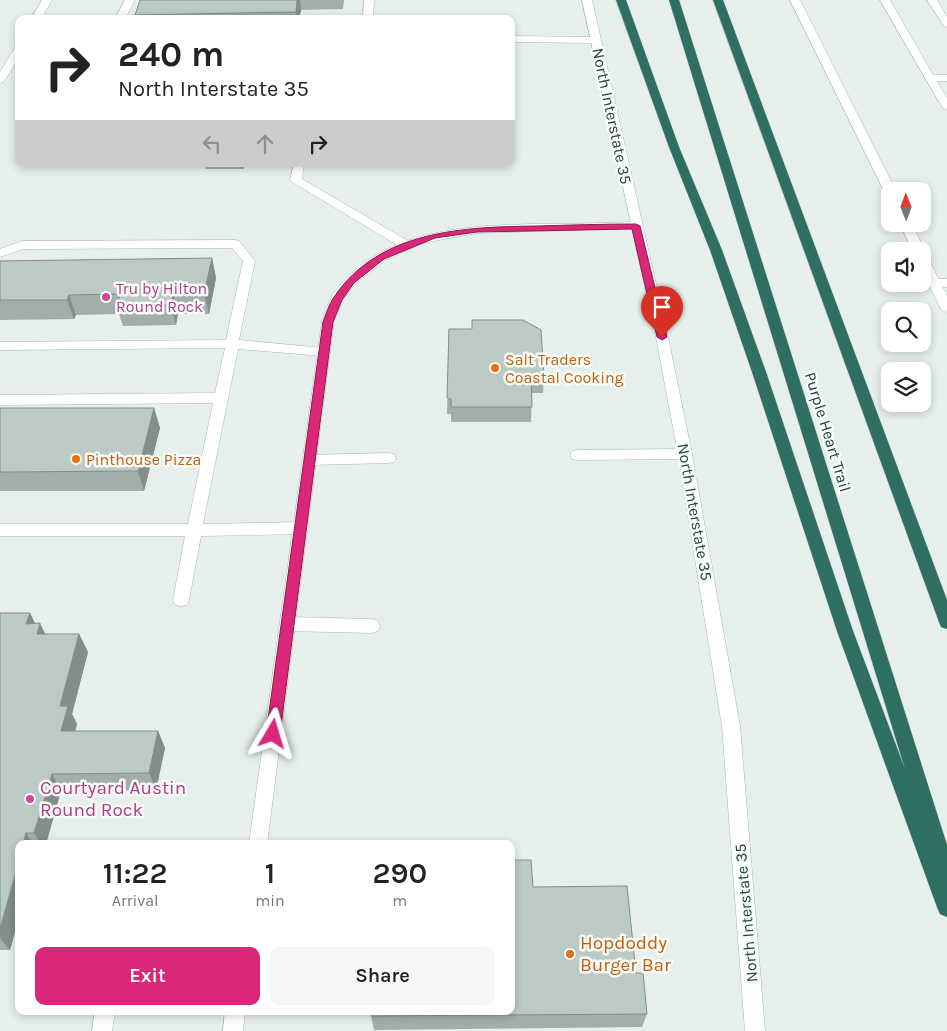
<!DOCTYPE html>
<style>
:root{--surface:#fff;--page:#f6f6f6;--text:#222;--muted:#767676;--accent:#db2777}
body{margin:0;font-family:Karla,sans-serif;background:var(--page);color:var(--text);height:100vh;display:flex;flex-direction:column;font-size:19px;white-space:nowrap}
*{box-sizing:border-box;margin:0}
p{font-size:16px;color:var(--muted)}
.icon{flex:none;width:28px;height:28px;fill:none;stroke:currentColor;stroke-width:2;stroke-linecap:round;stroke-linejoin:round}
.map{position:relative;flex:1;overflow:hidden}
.details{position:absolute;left:15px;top:840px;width:500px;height:175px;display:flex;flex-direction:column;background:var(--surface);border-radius:10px;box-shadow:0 2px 8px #0003}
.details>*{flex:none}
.top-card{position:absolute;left:15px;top:15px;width:500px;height:152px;border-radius:10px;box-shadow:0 2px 8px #0003;background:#fff;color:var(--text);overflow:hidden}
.needle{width:32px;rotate:359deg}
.fabs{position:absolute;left:881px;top:182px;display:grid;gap:10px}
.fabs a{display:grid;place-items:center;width:50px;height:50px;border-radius:10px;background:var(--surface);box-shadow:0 2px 8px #0003;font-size:25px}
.pin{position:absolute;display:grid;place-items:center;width:42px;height:42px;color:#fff;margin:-51px -21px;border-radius:50% 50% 50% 0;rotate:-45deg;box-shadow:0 0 5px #0007}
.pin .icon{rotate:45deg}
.me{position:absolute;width:55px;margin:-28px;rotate:7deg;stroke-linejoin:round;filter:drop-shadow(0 0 4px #0008)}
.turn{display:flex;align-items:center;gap:18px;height:105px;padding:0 20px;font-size:22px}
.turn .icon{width:65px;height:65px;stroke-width:2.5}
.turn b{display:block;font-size:35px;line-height:42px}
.lanes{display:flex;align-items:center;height:48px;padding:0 20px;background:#0003;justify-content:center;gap:25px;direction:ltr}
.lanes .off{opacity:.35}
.eta{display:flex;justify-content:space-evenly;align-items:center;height:85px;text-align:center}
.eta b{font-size:30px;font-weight:600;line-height:35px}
.primary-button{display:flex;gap:10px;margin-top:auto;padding:10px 20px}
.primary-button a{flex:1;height:58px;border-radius:10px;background:var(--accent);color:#fff;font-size:20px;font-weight:600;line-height:58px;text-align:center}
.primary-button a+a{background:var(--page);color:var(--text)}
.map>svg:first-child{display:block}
</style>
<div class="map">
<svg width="947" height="1031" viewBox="0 0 947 1031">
<rect width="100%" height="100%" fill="#e6efeb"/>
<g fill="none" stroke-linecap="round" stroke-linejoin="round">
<defs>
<path id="service" d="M 125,0 L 135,0 L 125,19 L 115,19 Z
M 364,0 L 374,0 L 373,19 L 363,19 Z
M 880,0 L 890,0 L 933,75 L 947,75 L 947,81 L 937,81 L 947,98 L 947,110 L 942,107 Z
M 927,0 L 937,0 L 947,17 L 947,27 L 944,26 Z
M 511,36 L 595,37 L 600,40 L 595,43 L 511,42 Z
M 294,164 L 304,164 L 302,179 L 410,242 L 412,245 L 410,248 L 402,248 L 292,182 L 290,180 Z
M 235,240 L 239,241 L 255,261 L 239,340 L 324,348 L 331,352 L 324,356 L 238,349 L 203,524 L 301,522 L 306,524 L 309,528 L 306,532 L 301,534 L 201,536 L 189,600 L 187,605 L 181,606 L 175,605 L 173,600 L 185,536 L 0,536 L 0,524 L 188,524 L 213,403 L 0,405 L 0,395 L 215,393 L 225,348 L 0,350 L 0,342 L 226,340 L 243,261 L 232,248 L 23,249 L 0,257 L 0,249 L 22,241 Z
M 685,449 L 690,450 L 692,454 L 690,458 L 685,459 L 577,460 L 572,459 L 570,455 L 572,451 L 577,450 Z
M 389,453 L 394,454 L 396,458 L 394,462 L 389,463 L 309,465 L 304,464 L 302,460 L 304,456 L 309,455 Z
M 288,617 L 372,619 L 378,621 L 380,626 L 378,631 L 372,633 L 288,631 L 282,629 L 280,624 L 282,619 Z
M 95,1011 L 115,1011 L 112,1031 L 92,1031 Z"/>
<path id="minor" d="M 636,222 L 640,224 L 642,226 L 640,228 L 477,233 L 423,243 L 385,260 L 355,284 L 343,300 L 334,321 L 267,844 L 249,844 L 322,321 C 325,313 328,304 332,296 C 377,231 460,226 533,224 C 567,224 602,223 636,222 Z
M 935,279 L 947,279 L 947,287 L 931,286 L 929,283 Z
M 225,1011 L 245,1011 L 243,1031 L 223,1031 Z"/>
<path id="tertiary" d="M 42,0 L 52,0 L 41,19 L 31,19 Z
M 19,45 L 19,57 L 4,82 L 0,83 L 0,72 L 16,46 Z"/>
<path id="secondary" d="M 582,0 L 592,0 L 668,337 L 692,454 L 740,726 L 765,1031 L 745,1031 L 722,726 L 678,454 L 656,337 Z
M 790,0 L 800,0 L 896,191 L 890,191 L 890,194 L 884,191 Z
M 900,224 L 912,224 L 925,251 L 923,254 L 922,251 L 913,251 Z
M 922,254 L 928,258 L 947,296 L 947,313 L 941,309 L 922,271 Z"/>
<path id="motorway" d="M 616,0 L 626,0 L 679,147 L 722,250 L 766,372 L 853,631 L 905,769 L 669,0 L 679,0 L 947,845 L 947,917 L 940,914 L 937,907 L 837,631 L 752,372 L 710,250 L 669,147 Z
M 713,0 L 723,0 L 947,600 L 947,629 L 941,627 L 939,622 Z"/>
</defs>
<!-- service casing -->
<use href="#service" stroke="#a8b8b2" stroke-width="1"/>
<!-- minor casing -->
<use href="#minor" stroke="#a8b8b2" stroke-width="1"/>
<!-- tertiary casing -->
<use href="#tertiary" stroke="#a8b8b2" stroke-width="1"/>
<!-- secondary casing -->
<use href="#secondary" stroke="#a4bbb3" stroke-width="1"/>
<!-- motorway casing -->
<use href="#motorway" stroke="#c2cac8" stroke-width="1"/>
<!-- service -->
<use href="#service" fill="#fff" fill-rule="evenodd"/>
<!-- minor -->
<use href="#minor" fill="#fff" fill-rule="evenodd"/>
<!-- tertiary -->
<use href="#tertiary" fill="#fff" fill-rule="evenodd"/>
<!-- secondary -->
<use href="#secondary" fill="#fff" fill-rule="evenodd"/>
<!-- motorway -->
<use href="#motorway" fill="#2f6f62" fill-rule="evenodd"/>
</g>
<!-- wall -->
<path fill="#a1aea9" d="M 140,0 L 344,0 L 343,9 L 301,10 L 299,19 L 136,19 L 135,15 Z
M 205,164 L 245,164 L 244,169 L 206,169 Z
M 212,258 L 216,278 L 209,314 L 178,314 L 176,325 L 123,326 L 119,314 L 76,315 L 74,319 L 0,320 L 0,261 Z
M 449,329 L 544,377 L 543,393 L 532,393 L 531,422 L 451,422 L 451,414 L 447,414 Z
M 0,408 L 154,408 L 160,428 L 144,491 L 0,491 Z
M 0,613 L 30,613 L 35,623 L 45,634 L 79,634 L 88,652 L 72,714 L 77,724 L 75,731 L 158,731 L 165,748 L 156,790 L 61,791 L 46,844 L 19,844 L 19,918 L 10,950 L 0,950 Z
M 533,887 L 636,973 L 647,1014 L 642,1027 L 374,1030 L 371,1016 Z"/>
<!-- shaded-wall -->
<path fill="#838d89" d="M 297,0 L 300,0 L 301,10 L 299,19 L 297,19 L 296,12 Z
M 212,258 L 216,278 L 209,314 L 204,294 Z
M 173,294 L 178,314 L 176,325 L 171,305 Z
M 69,295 L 76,315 L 74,319 L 67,300 Z
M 154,408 L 160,428 L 144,491 L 138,471 Z
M 30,613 L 38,630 L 40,623 L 49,642 L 46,653 L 26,624 Z
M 79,634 L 88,652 L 72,714 L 77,724 L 71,749 L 61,731 L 60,706 Z
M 158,731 L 165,748 L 156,790 L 149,773 Z
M 52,774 L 61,791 L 46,844 L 41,844 L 34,833 Z
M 26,833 L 33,844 L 23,844 Z
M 19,861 L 19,918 L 10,950 L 0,938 L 0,929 Z"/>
<!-- building -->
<path fill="#bbcac4" stroke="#838d89" d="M 140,0 L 297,0 L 296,12 L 135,15 Z
M 212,258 L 204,294 L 173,294 L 171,305 L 117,306 L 120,294 L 69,295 L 67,300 L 0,300 L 0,261 Z
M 472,320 L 523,320 L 541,330 L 544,377 L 531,377 L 532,407 L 451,407 L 451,399 L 447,398 L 449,329 L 472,329 Z
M 0,408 L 154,408 L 138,471 L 0,472 Z
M 0,613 L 30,613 L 26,624 L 40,623 L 37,634 L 79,634 L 60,706 L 68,706 L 61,731 L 158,731 L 149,773 L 52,774 L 34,833 L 26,833 L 23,844 L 19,844 L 19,861 L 0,929 Z
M 511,860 L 531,860 L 533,887 L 627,886 L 636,973 L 643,973 L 647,1014 L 371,1016 L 371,1011 L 511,1011 Z"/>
<!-- route -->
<path fill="#db2777" stroke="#8e194d" d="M 636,224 L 640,226 L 667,337 L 662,340 L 657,337 L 632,229 L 477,232 L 435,238 L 384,259 L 354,283 L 342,300 L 333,322 L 280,734 L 278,738 L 273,740 L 268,738 L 266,734 L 323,322 C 326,314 329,304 334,297 C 379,230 464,227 537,226 C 570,225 603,224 636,224 Z"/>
<!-- markers -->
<g fill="#d1479c" stroke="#f7fbf9" stroke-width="2">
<circle cx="106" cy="297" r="5"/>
<circle cx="30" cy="799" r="5"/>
</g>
<g fill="#e8710a" stroke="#f7fbf9" stroke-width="2">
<circle cx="495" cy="368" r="5"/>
<circle cx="76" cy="459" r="5"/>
<circle cx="570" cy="954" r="5"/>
</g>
<g text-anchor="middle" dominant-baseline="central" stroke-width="5" stroke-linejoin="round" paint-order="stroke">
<!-- street labels -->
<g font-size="16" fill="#24423a" stroke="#f7fbf9">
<text transform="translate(612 116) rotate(78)">North Interstate 35</text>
<text transform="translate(828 432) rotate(73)">Purple Heart Trail</text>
<text transform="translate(695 512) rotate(80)">North Interstate 35</text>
<text transform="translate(746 913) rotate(-95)">North Interstate 35</text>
</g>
<!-- hotel labels -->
<g font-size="16" fill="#b23c85" stroke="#f7fbf9" text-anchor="start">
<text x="116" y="288">Tru by Hilton<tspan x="116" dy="18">Round Rock</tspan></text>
</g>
<!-- food labels -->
<g font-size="16" fill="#c56008" stroke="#f7fbf9" text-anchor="start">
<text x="505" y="359">Salt Traders<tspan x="505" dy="18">Coastal Cooking</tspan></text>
<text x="86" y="459">Pinthouse Pizza</text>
</g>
<!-- near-hotel labels -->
<g font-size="19" fill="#b23c85" stroke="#f7fbf9" text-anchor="start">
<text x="40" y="788">Courtyard Austin<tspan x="40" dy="22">Round Rock</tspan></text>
</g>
<!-- near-food labels -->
<g font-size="19" fill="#c56008" stroke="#f7fbf9" text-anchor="start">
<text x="580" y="943">Hopdoddy<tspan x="580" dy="22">Burger Bar</tspan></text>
</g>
</g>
</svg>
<div class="fabs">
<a><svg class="needle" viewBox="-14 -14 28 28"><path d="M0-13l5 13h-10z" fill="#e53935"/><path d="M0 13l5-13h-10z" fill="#767676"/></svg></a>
<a><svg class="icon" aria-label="sound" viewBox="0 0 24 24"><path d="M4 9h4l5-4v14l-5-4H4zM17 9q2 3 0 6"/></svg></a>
<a><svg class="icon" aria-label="search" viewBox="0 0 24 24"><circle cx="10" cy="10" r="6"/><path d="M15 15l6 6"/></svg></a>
<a><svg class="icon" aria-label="layers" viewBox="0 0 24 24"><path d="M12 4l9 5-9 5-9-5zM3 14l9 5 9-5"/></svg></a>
</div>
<div class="pin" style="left:662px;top:337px;background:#d93025"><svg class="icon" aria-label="arrive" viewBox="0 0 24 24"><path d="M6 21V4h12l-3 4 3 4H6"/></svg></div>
<svg class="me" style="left:273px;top:734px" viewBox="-20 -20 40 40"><path d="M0-17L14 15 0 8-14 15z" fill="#db2777" stroke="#fff" stroke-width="4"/></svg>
<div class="top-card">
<div class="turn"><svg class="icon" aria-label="right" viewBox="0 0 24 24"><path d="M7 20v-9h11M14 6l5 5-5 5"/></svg><div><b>240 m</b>North Interstate 35</div></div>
<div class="lanes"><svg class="icon off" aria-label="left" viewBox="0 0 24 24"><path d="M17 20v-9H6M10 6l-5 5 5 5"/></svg><svg class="icon off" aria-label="ahead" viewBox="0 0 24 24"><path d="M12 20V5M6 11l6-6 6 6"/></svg><svg class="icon" aria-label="right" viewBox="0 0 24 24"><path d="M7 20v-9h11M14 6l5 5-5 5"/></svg></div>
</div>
<section class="details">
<div class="eta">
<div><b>11:22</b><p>Arrival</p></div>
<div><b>1</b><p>min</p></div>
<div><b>290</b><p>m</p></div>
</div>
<div class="primary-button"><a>Exit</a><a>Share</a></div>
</section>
</div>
